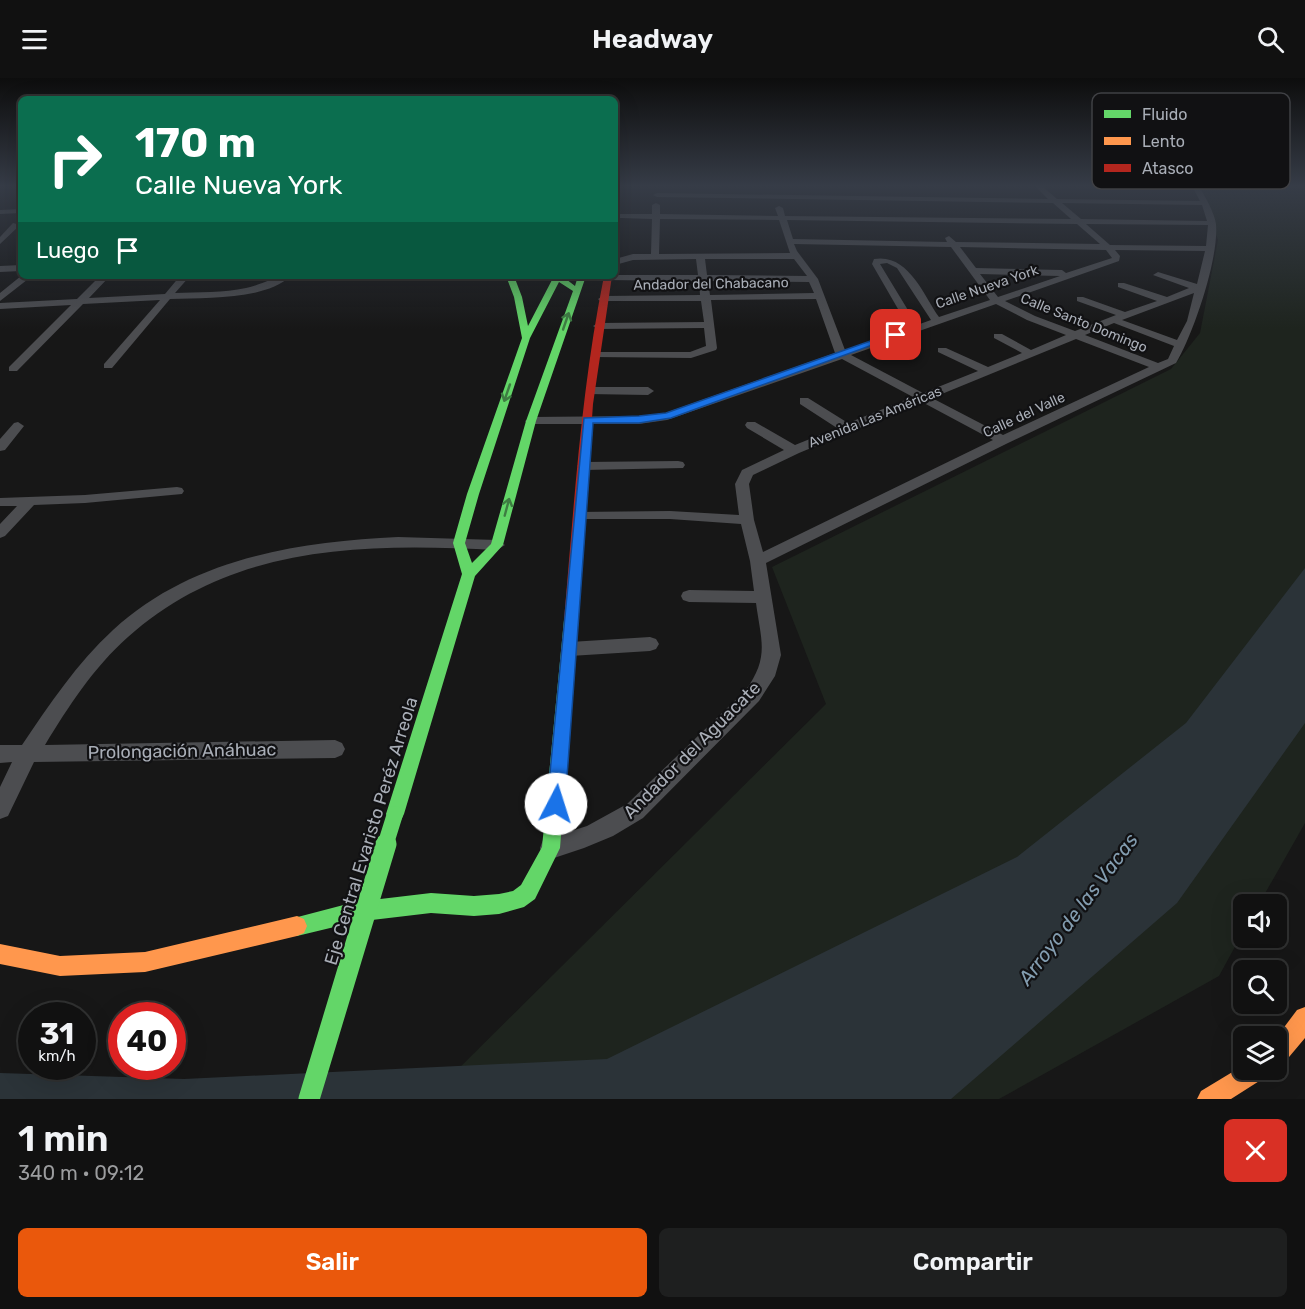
<!DOCTYPE html>
<html lang="es">
<meta charset="utf-8">
<style>
:root{--surface:#111;--page:#1e1f1f;--text:#f1f3f6;--muted:#9c9d9f;--line:#303131;--accent:#ea580c}
body{margin:0;font-family:Rubik,sans-serif;background:var(--page);color:var(--text);height:100vh;display:flex;flex-direction:column;font-size:22px;white-space:nowrap}
*{box-sizing:border-box;margin:0}
p{font-size:20px;color:var(--muted)}
.icon{flex:none;width:33px;height:33px;fill:none;stroke:currentColor;stroke-width:2;stroke-linecap:round;stroke-linejoin:round}
.map{position:relative;height:1021px;overflow:hidden}
.details{display:flex;flex-direction:column;background:var(--surface);flex:1}
.details>*{flex:none}
.banner{position:absolute;left:18px;top:18px;width:600px;height:183px;border-radius:9px;box-shadow:0 6px 24px #0002,0 0 0 2px var(--line);background:#0b6e4f;color:#fff;overflow:hidden}
.buttons{position:absolute;left:1233px;top:816px;display:grid;gap:12px}
.buttons a{display:grid;place-items:center;width:54px;height:54px;border-radius:9px;background:var(--surface);box-shadow:0 6px 24px #0002,0 0 0 2px var(--line);font-size:30px}
.speed{position:absolute;left:18px;top:924px;display:flex;gap:12px;font-size:30px;font-weight:700;text-align:center}
.speed>*{display:grid;place-content:center;width:78px;height:78px;border-radius:50%;background:var(--surface);box-shadow:0 6px 24px #0002,0 0 0 2px var(--line);line-height:1}
.speed small{font-size:15px;font-weight:400}
.speed .limit{border:9px solid #d22;background:#fff;color:#111}
.pin{position:absolute;display:grid;place-items:center;width:51px;height:51px;color:#fff;margin:-26px;border-radius:12px;box-shadow:0 3px 9px #0006}
.me{position:absolute;width:66px;margin:-33px;rotate:5deg;stroke-linejoin:round;filter:drop-shadow(0 0 4px #0008)}
.turn{display:flex;align-items:center;gap:21px;height:126px;padding:0 18px;font-size:27px}
.turn .icon{width:78px;height:78px;stroke-width:2.5}
.turn b{display:block;font-size:42px;line-height:51px}
.then{display:flex;align-items:center;height:57px;padding:0 18px;background:#0003;gap:12px;font-size:22px}
.round{display:grid;place-items:center;flex:none;width:63px;height:63px;border-radius:9px;background:var(--page)}
.overview{display:flex;align-items:center;justify-content:space-between;height:102px;padding:0 18px}
h1{font-size:36px;font-weight:600;line-height:45px}
.primary-button{display:flex;gap:12px;margin-top:auto;padding:12px 18px}
.primary-button a{flex:1;height:69px;border-radius:9px;background:var(--accent);color:#fff;font-size:24px;font-weight:600;line-height:69px;text-align:center}
.primary-button a+a{background:var(--page);color:var(--text)}
header{display:flex;justify-content:space-between;align-items:center;height:78px;padding:0 18px;background:var(--surface);font-size:27px;font-weight:600}
.map>svg:first-child{display:block}
</style>
<header><svg class="icon" aria-label="menu" viewBox="0 0 24 24"><path d="M4 6h16M4 12h16M4 18h16"/></svg>Headway<svg class="icon" aria-label="search" viewBox="0 0 24 24"><circle cx="10" cy="10" r="6"/><path d="M15 15l6 6"/></svg></header>
<div class="map">
<svg width="1305" height="1021" viewBox="0 0 1305 1021">
<rect width="100%" height="100%" fill="#171717"/>
<!-- green -->
<path fill="#1e241e" d="M 1199,108 L 1305,108 L 1305,745 L 1259,826 L 1244,826 L 1243,854 L 1219,898 L 999,1021 L 428,1021 L 826,626 L 772,489 L 1171,291 L 1200,255 L 1218,162 Z"/>
<!-- water -->
<path fill="#2b3338" d="M 1305,490 L 1305,645 L 1177,825 L 951,1021 L 0,1021 L 0,995 L 184,1001 L 607,981 L 1017,779 L 1186,645 Z"/>
<g fill="none" stroke-linecap="round" stroke-linejoin="round">
<!-- street -->
<path fill="#4c4d50" fill-rule="evenodd" d="M 1035,108 L 1042,108 L 1057,121 L 1200,123 L 1192,108 L 1199,108 C 1205,119 1214,133 1216,146 C 1219,181 1193,257 1176,285 L 1008,365 L 766,485 L 781,577 L 775,598 L 759,623 L 643,740 L 613,758 L 584,770 L 551,781 L 543,778 L 540,770 L 543,762 L 587,748 L 627,726 L 745,613 C 770,579 761,563 756,525 L 689,524 L 683,522 L 681,518 L 683,514 L 689,512 L 754,513 L 750,483 L 741,446 L 670,441 L 581,441 L 576,440 L 574,437 L 576,434 L 670,433 L 739,437 L 735,406 L 742,392 L 784,372 L 747,350 L 745,347 L 747,344 L 755,344 L 795,367 L 837,350 L 800,326 L 800,320 L 808,320 L 848,345 L 913,319 L 842,281 L 667,342 L 639,346 L 527,346 L 525,343 L 531,339 L 639,338 L 665,335 L 835,275 L 816,221 L 711,222 L 717,270 L 716,272 L 691,280 L 593,279 L 592,277 L 597,274 L 690,274 L 706,268 L 704,250 L 598,251 L 593,248 L 598,245 L 704,244 L 701,223 L 600,223 L 598,221 L 603,218 L 700,217 L 699,203 L 604,202 L 604,198 L 615,197 L 698,197 L 696,181 L 633,182 L 615,187 L 615,181 L 633,176 L 651,176 L 652,141 L 621,140 L 618,140 L 618,136 L 652,136 L 652,127 L 656,125 L 660,127 L 660,136 L 778,138 L 775,130 L 779,128 L 783,130 L 785,138 L 1071,141 L 1053,125 L 657,119 L 653,117 L 657,115 L 1048,121 ZM 1062,125 L 1202,127 L 1207,143 L 1081,141 ZM 660,141 L 779,142 L 790,175 L 659,176 ZM 787,142 L 1077,146 L 1100,166 L 956,164 L 949,158 L 945,160 L 947,164 L 793,161 ZM 1086,146 L 1208,147 L 1206,168 L 1110,167 ZM 794,166 L 951,169 L 990,222 L 939,239 C 923,216 908,175 874,181 L 872,186 L 909,250 L 845,272 L 818,201 L 797,173 ZM 960,169 L 1106,172 L 1112,180 L 1066,195 L 1062,192 L 976,190 ZM 1115,172 L 1205,173 L 1197,206 L 1158,194 L 1153,197 L 1189,210 L 1167,219 L 1124,205 L 1118,205 L 1118,209 L 1157,223 L 1125,234 L 1083,219 L 1077,219 L 1077,223 L 1116,237 L 1075,253 L 1035,238 L 1005,223 L 1119,183 L 1120,178 ZM 705,181 L 794,181 L 807,198 L 707,197 ZM 887,185 L 897,190 L 931,242 L 917,247 L 880,186 ZM 980,196 L 1060,198 L 998,219 ZM 708,203 L 809,204 L 814,215 L 710,217 ZM 1194,215 L 1187,243 L 1177,262 L 1122,242 ZM 996,226 L 1027,242 L 1066,257 L 1031,272 L 1002,256 L 994,256 L 994,260 L 1022,275 L 988,289 L 946,270 L 938,270 L 938,274 L 978,293 L 923,315 L 851,277 ZM 1114,245 L 1174,268 L 1168,281 L 1158,285 L 1085,257 ZM 1076,261 L 1149,289 L 1003,357 L 932,320 ZM 922,324 L 993,362 L 763,474 L 754,442 L 749,406 L 753,397 L 799,375 Z
M 21,131 L 21,135 L 0,136 L 0,132 Z
M 13,145 L 20,147 L 0,166 L 0,159 Z
M 21,187 L 21,193 L 0,194 L 0,188 Z
M 21,198 L 32,198 L 0,223 L 0,215 Z
M 100,198 L 110,198 L 89,220 L 165,216 L 180,198 L 190,198 L 175,215 C 198,214 224,215 246,210 C 261,207 275,198 291,198 C 263,223 206,219 170,221 L 112,290 L 104,290 L 104,286 L 160,222 L 83,226 L 17,293 L 9,293 L 9,289 L 71,227 L 0,231 L 0,225 L 77,221 Z
M 592,309 L 648,309 L 654,313 L 648,317 L 588,316 L 586,313 Z
M 18,344 L 24,348 L 5,372 L 0,373 L 0,361 L 14,345 Z
M 678,383 L 683,384 L 685,387 L 683,390 L 584,392 L 577,388 L 584,384 Z
M 177,409 L 182,410 L 184,413 L 182,416 L 85,425 L 34,427 L 5,458 L 0,460 L 0,446 L 17,428 L 0,428 L 0,420 L 85,417 Z
M 398,459 L 497,462 L 505,467 L 497,472 C 365,465 232,466 128,559 C 94,589 68,629 45,667 L 335,662 L 342,665 L 345,671 L 342,677 L 335,680 L 34,684 L 8,738 L 0,741 L 0,709 L 12,684 L 0,685 L 0,667 L 22,667 C 49,627 77,585 113,552 C 191,480 297,464 398,459 Z
M 650,559 L 656,561 L 659,566 L 656,571 L 650,573 L 570,578 L 564,576 L 561,571 L 564,566 L 570,564 Z"/>
<!-- fast -->
<path fill="#63d668" fill-rule="evenodd" d="M 506,198 L 514,198 L 522,219 L 528,248 L 553,200 L 551,198 L 562,198 L 575,208 L 578,198 L 586,198 L 536,343 L 503,467 L 475,498 L 404,736 L 401,742 L 395,744 L 389,742 L 386,736 L 462,496 L 453,465 L 467,416 L 522,260 L 514,219 ZM 559,204 L 573,213 L 526,343 L 491,466 L 472,485 L 465,465 L 479,416 L 530,260 Z
M 571,537 L 576,538 L 578,542 L 560,770 L 535,821 L 524,829 L 499,836 L 474,838 L 431,835 L 355,844 L 297,858 L 290,855 L 287,848 L 290,841 L 355,824 L 431,815 L 474,818 L 499,816 L 513,813 L 521,807 L 542,769 L 564,542 L 566,538 Z"/>
<!-- slow -->
<path fill="#ff974d" fill-rule="evenodd" d="M 297,838 L 304,841 L 307,848 L 304,855 L 297,858 L 145,894 L 60,898 L 0,886 L 0,866 L 60,878 L 145,874 Z
M 1305,929 L 1305,960 L 1284,985 L 1276,988 L 1276,960 L 1297,932 Z
M 1244,987 L 1244,992 L 1267,992 L 1264,1000 L 1231,1021 L 1197,1021 L 1201,1013 Z"/>
<!-- jam -->
<path fill="#b3261e" fill-rule="evenodd" d="M 604,198 L 612,198 L 593,326 L 578,542 L 576,546 L 566,546 L 564,542 C 574,427 581,312 604,198 Z"/>
<!-- fast-bridge-far1 -->
<path stroke="#63d668" stroke-width="16" d="M 385,768 L 395,736"/>
<!-- fast-bridge -->
<path stroke="#63d668" stroke-width="21" d="M 309,1021 L 386,766"/>
</g>
<!-- one-way arrows -->
<defs><path id="oneway-shaft" d="M-6 0H5M1.5-3L5.5 0L1.5 3" fill="none" stroke-width="1.6" stroke-linecap="round" stroke-linejoin="round" transform="scale(1.5)"/></defs>
<g stroke="#3e7d42">
<use href="#oneway-shaft" transform="translate(566 243) rotate(-71)"/>
<use href="#oneway-shaft" transform="translate(507 315) rotate(109)"/>
<use href="#oneway-shaft" transform="translate(507 429) rotate(-75)"/>
</g>
<!-- sky -->
<linearGradient id="sky" x2="0" y2="1"><stop stop-color="#0d0d0d"/><stop offset="0.43" stop-color="#363c47"/><stop offset="1" stop-color="#363c47" stop-opacity="0"/></linearGradient>
<rect width="1305" height="251" fill="url(#sky)"/>
<!-- route -->
<path fill="#1a73e8" stroke="#114b97" stroke-width="1.5" d="M 893,255 L 900,257 L 671,340 L 639,345 L 593,345 L 565,726 L 562,732 L 556,734 L 550,732 L 547,726 L 584,340 L 639,338 L 666,335 Z"/>
<g text-anchor="middle" dominant-baseline="central" stroke-width="4.5" stroke-linejoin="round" paint-order="stroke">
<!-- far-street labels -->
<g font-size="14" fill="#a9aeb7" stroke="#111113">
<text transform="translate(711 206) rotate(-1)">Andador del Chabacano</text>
<text transform="translate(987 209) rotate(-19)">Calle Nueva York</text>
<text transform="translate(1084 245) rotate(22)">Calle Santo Domingo</text>
<text transform="translate(1024 337) rotate(-25)">Calle del Valle</text>
<text transform="translate(875 339) rotate(-22)">Avenida Las Américas</text>
</g>
<!-- near-street labels -->
<g font-size="18" fill="#a9aeb7" stroke="#111113">
<text transform="translate(692 672) rotate(-45)">Andador del Aguacate</text>
<text transform="translate(182 673) rotate(-1)">Prolongación Anáhuac</text>
<text transform="translate(371 753) rotate(-73)">Eje Central Evaristo Peréz Arreola</text>
</g>
<!-- near-water labels -->
<g font-size="20" font-style="italic" fill="#839db0" stroke="#111113">
<text transform="translate(1078 831) rotate(-53)">Arroyo de las Vacas</text>
</g>
</g>
<!-- legend -->
<rect x="1092" y="15" width="198" height="96" rx="9" fill="#111113" stroke="#3f4044" stroke-width="1.5"/>
<rect x="1104" y="32" width="27" height="8" fill="#63d668"/>
<rect x="1104" y="59" width="27" height="8" fill="#ff974d"/>
<rect x="1104" y="86" width="27" height="8" fill="#b3261e"/>
<g font-size="16" fill="#a9aeb7">
<text x="1142" y="42">Fluido</text>
<text x="1142" y="69">Lento</text>
<text x="1142" y="96">Atasco</text>
</g>
</svg>
<div class="buttons">
<a><svg class="icon" aria-label="sound" viewBox="0 0 24 24"><path d="M4 9h4l5-4v14l-5-4H4zM17 9q2 3 0 6"/></svg></a>
<a><svg class="icon" aria-label="search" viewBox="0 0 24 24"><circle cx="10" cy="10" r="6"/><path d="M15 15l6 6"/></svg></a>
<a><svg class="icon" aria-label="layers" viewBox="0 0 24 24"><path d="M12 4l9 5-9 5-9-5zM3 14l9 5 9-5"/></svg></a>
</div>
<div class="speed"><div>31<small>km/h</small></div><div class="limit">40</div></div>
<div class="pin" style="left:896px;top:257px;background:#d93025"><svg class="icon" aria-label="arrive" viewBox="0 0 24 24"><path d="M6 21V4h12l-3 4 3 4H6"/></svg></div>
<svg class="me" style="left:556px;top:726px" viewBox="-20 -20 40 40"><circle r="19" fill="#fff"/><path d="M0-13L10 11 0 6-10 11z" fill="#1a73e8"/></svg>
<div class="banner">
<div class="turn"><svg class="icon" aria-label="right" viewBox="0 0 24 24"><path d="M7 20v-9h11M14 6l5 5-5 5"/></svg><div><b>170 m</b>Calle Nueva York</div></div>
<div class="then">Luego<svg class="icon" aria-label="arrive" viewBox="0 0 24 24"><path d="M6 21V4h12l-3 4 3 4H6"/></svg></div>
</div>
</div>
<section class="details">
<div class="overview"><div><h1>1 min</h1><p>340 m · 09:12</p></div><a class="round" style="background:#d93025;color:#fff"><svg class="icon" aria-label="close" viewBox="0 0 24 24"><path d="M6 6l12 12M18 6L6 18"/></svg></a></div>
<div class="primary-button"><a>Salir</a><a>Compartir</a></div>
</section>
